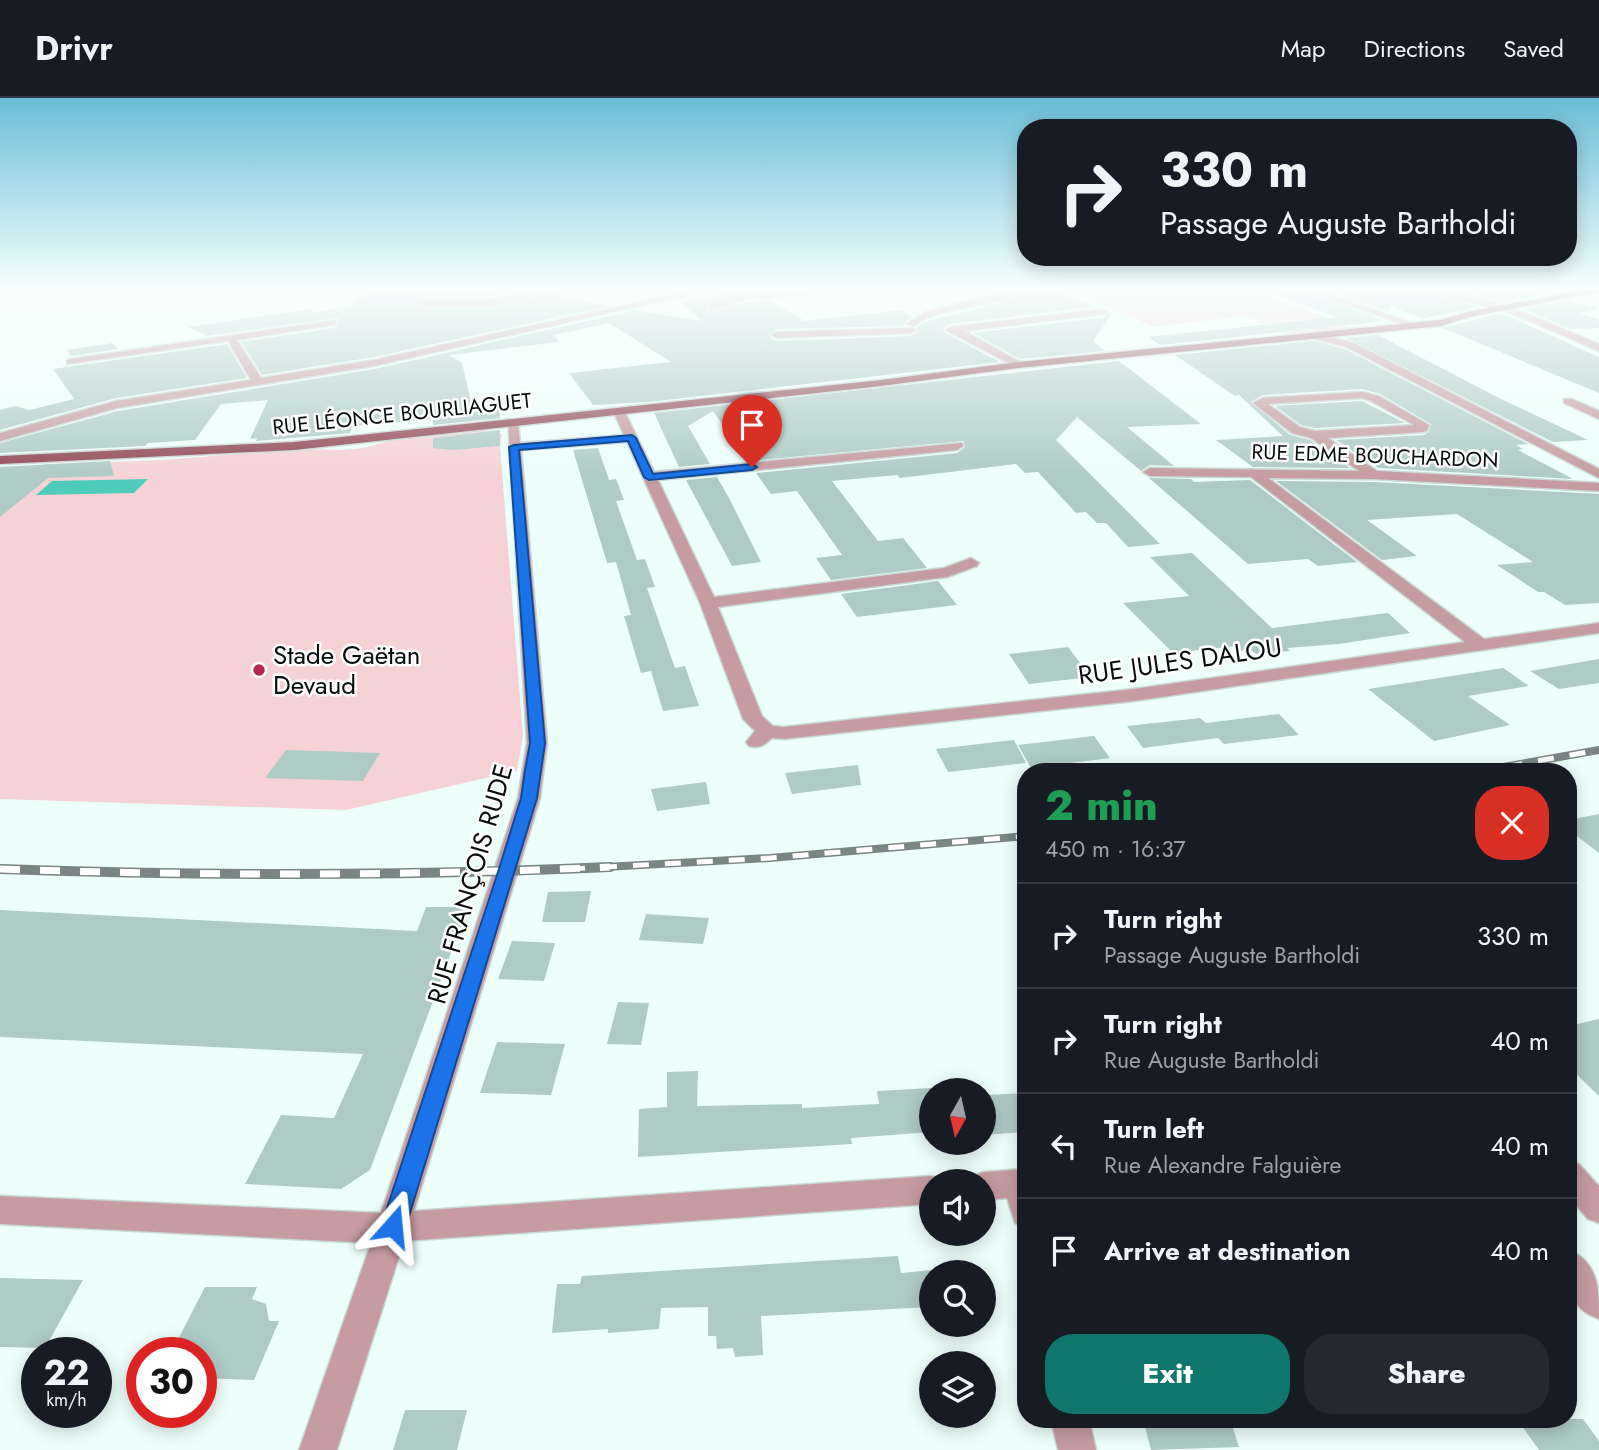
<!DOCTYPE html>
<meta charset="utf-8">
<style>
:root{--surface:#171b24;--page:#242831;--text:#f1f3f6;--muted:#9ea1a6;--line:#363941;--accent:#0f766e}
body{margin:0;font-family:Jost,sans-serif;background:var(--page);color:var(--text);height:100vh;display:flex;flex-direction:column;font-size:26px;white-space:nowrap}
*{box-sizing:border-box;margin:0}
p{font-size:23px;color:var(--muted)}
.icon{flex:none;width:38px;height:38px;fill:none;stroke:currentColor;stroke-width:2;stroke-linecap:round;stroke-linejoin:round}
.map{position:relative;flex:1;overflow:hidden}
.side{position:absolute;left:1017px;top:665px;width:560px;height:665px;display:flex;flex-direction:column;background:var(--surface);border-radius:28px;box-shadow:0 4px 18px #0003}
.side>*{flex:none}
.hud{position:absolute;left:1017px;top:21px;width:560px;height:147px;border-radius:28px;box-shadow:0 4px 18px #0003;background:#171b24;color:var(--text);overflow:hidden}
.needle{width:46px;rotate:188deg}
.controls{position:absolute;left:919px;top:980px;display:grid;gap:14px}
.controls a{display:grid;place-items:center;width:77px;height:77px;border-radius:50%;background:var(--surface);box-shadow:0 4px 18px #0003;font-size:35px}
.speed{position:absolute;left:21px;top:1239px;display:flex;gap:14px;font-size:35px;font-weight:700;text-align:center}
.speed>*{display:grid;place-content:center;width:91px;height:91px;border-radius:50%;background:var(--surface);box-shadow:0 4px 18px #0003;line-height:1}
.speed small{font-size:18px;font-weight:400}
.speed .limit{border:10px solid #d22;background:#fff;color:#111}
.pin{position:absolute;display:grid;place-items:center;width:60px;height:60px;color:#fff;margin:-72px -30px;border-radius:50% 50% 50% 0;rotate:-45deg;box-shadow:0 0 7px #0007}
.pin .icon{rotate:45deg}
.me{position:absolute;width:77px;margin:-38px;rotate:18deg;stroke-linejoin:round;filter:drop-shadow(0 0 5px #0008)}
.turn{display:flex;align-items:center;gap:24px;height:147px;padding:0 28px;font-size:32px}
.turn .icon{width:91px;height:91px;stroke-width:2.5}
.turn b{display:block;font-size:49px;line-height:60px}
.round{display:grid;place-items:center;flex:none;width:74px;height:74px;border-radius:28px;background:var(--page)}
.headline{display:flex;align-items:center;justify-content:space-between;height:119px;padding:0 28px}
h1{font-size:42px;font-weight:800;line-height:52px;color:#1e9e55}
.primary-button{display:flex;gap:14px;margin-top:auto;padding:14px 28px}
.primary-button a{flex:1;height:80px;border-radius:28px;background:var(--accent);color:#fff;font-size:28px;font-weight:800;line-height:80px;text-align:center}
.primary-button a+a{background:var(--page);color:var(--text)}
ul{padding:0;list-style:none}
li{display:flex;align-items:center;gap:21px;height:105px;padding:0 28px;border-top:2px solid var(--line)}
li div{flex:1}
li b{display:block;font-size:26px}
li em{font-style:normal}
header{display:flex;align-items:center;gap:42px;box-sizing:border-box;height:98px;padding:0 35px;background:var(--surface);border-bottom:2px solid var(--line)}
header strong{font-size:33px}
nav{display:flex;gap:38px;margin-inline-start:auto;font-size:24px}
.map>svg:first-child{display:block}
</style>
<header>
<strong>Drivr</strong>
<nav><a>Map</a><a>Directions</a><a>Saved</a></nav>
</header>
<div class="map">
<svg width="1599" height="1352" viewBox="0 0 1599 1352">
<rect width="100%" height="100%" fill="#edfffb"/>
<!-- green -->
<path fill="#f6d2d6" d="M 1251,192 L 1356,231 L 1295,237 L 1244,218 L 1153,229 L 1074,193 Z
M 486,332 L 486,334 L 502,336 L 500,348 L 523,638 L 517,673 L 346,712 L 0,701 L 0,402 L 46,366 L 162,362 L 298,351 L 340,352 L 363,350 L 396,341 Z"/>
<!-- water -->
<path fill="#4eccbb" d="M 148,381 L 134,395 L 36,397 L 52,383 Z"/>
<!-- building -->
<path fill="#afcbc6" d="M 413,192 L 517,192 L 495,198 L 425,199 L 418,204 L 425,211 L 499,209 L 527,201 L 540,192 L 570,192 L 561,200 L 610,208 L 374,259 L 262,277 L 241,244 L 333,230 L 338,228 L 338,220 L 207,238 L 189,229 L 310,211 L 313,214 L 349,209 L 365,194 Z
M 1023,192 L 1056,192 L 1095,209 L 950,226 L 943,231 L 944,234 L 1000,264 L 648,304 L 593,307 L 569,275 L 671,264 L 609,225 L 554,237 L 559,244 L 449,257 L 462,265 L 472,308 L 499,306 L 500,320 L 433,327 L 433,321 L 352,328 L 350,335 L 256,343 L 257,340 L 250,341 L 268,302 L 221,306 L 195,342 L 148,345 L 145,348 L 0,355 L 0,345 L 118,313 L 375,271 L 635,212 L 702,223 L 681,204 L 717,198 L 714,196 L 740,193 L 707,207 L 706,210 L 712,214 L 747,204 L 768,202 L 805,223 L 902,212 L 913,219 L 905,224 L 904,228 L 776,231 L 769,238 L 776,243 L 911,238 L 917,234 L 917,229 L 927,223 L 997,206 Z
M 1271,192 L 1302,192 L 1385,223 L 1160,247 L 1148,239 L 1337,219 L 1270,195 Z
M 1326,192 L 1420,192 L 1478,209 L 1422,221 L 1391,208 L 1389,214 Z
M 1453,192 L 1520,192 L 1542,197 L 1503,204 Z
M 1567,203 L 1599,210 L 1579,216 L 1599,221 L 1599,230 L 1570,231 L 1523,211 Z
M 1109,215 L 1112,216 L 1093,243 L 1105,253 L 1020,261 L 973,235 L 1105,219 Z
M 1501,215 L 1599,259 L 1599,295 L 1443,230 Z
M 1378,237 L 1501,301 L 1588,342 L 1553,344 L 1346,240 Z
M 1314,243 L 1345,251 L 1528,346 L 1516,347 L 1523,351 L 1518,352 L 1573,381 L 1378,370 L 1336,342 L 1424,337 L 1429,334 L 1431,326 L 1380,296 L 1362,291 L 1263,297 L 1251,304 L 1290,337 L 1310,342 L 1350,370 L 1253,369 L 1216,342 L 1283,338 L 1239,297 L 1235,298 L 1175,257 Z
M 113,245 L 118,251 L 71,258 L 67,252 Z
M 227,246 L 247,280 L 116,300 L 0,332 L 0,312 L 15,308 L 29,312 L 74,301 L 53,271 Z
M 1119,263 L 1201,326 L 1127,329 L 1174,368 L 1150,367 L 1141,373 L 1077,319 L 1056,342 L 1160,446 L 1128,449 L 1106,425 L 1097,425 L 1086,414 L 1076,415 L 1038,374 L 1025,375 L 1016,366 L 900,380 L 897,377 L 832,383 L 878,443 L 903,440 L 927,470 L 831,482 L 816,460 L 842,457 L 797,393 L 771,396 L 756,375 L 957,355 L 965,349 L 963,343 L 748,363 L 713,313 L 688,328 L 710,366 L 679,369 L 654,315 Z
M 1362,303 L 1405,325 L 1315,330 L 1301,327 L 1275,308 Z
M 500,332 L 500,348 L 453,352 L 433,350 L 433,340 Z
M 598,350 L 609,382 L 616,381 L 624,402 L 616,403 L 637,462 L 645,461 L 655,489 L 647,490 L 675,570 L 685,568 L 699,608 L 663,613 L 651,573 L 641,575 L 624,518 L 631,517 L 616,464 L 607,465 L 573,352 Z
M 110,363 L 114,378 L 48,380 L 0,419 L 0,369 Z
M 717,379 L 729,400 L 761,464 L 732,468 L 686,382 Z
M 1149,380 L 1191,381 L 1194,384 L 1250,382 L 1357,464 L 1318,468 L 1308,461 L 1248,466 Z
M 1276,383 L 1374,384 L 1599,396 L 1599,505 L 1565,507 L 1544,494 L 1538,494 L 1497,467 L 1533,464 L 1457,416 L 1367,422 L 1417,458 L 1382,462 Z
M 1192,455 L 1272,530 L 1388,515 L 1410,535 L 1339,546 L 1287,550 L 1290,553 L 1256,556 L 1251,552 L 1237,553 L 1236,548 L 1173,555 L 1123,505 L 1189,498 L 1150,459 Z
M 938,483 L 957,507 L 857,519 L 841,496 Z
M 1068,549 L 1091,579 L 1029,586 L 1009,556 Z
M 1599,561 L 1599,585 L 1559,591 L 1530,573 Z
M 1503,570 L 1529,588 L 1468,598 L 1510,627 L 1434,643 L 1368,591 Z
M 1279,616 L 1299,637 L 1224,646 L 1218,640 L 1143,650 L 1127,628 L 1200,620 L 1206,625 Z
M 1094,638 L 1110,660 L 1031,670 L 1018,647 Z
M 1014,642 L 1026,665 L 948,674 L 936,651 Z
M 286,652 L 380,655 L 363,683 L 265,680 Z
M 858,667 L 861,687 L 792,696 L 785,675 Z
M 706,684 L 710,706 L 657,713 L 651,691 Z
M 1599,716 L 1599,755 L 1568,731 L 1568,722 Z
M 591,793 L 585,824 L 542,824 L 548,794 Z
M 426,809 L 468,809 L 370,1072 L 341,1091 L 245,1086 L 281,1017 L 334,1020 L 363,956 L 0,939 L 0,812 L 417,833 Z
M 646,816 L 709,820 L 703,846 L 639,842 Z
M 512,843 L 555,845 L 544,883 L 498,881 Z
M 618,904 L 649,905 L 641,947 L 607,946 Z
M 1599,921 L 1599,998 L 1568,968 L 1568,928 Z
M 497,944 L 565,946 L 551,997 L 480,995 Z
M 698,973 L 697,1008 L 802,1006 L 802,1010 L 879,1006 L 877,993 L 931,990 L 931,1034 L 851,1040 L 852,1046 L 638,1059 L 639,1011 L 667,1009 L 667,974 Z
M 1026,995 L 1026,1034 L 984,1037 L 984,997 Z
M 898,1158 L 901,1175 L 931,1172 L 931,1209 L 761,1218 L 763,1257 L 735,1259 L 733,1250 L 717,1251 L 716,1238 L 708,1238 L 708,1209 L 661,1210 L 659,1231 L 608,1235 L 608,1231 L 552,1235 L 557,1186 L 580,1186 L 582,1178 Z
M 0,1180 L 83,1182 L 45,1250 L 0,1249 Z
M 205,1189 L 257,1189 L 252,1201 L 266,1206 L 269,1223 L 279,1223 L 254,1282 L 201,1280 L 201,1255 L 171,1255 Z
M 405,1312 L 467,1312 L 457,1352 L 393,1352 Z
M 1143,1321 L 1230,1321 L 1239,1349 L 1151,1352 Z
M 1517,1321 L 1583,1321 L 1599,1343 L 1599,1352 L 1539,1352 Z"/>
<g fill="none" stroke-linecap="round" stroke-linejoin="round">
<defs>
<path id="minor" d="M 527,192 L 538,192 C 509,214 460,208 425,208 L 420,205 L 425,202 L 495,201 Z
M 695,192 L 711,192 L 374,268 L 117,310 L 0,343 L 0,335 L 116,303 L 251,282 L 228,243 L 67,266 L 67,262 L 71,261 L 336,222 L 336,226 L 333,227 L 237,242 L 261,280 L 374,262 Z
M 796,192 L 810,194 L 806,197 L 746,201 L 713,212 L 708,209 C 731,191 768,193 796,192 Z
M 1009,192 L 1021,192 C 991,213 945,205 914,228 L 906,226 L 926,214 Z
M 1305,192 L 1318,192 L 1418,227 L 1410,229 Z
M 1423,192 C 1482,192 1545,223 1599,246 L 1599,253 L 1510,215 Z
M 1102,211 L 1107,214 L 1105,216 L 965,233 L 1022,265 L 1022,269 L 1018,270 L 945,232 L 950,229 Z
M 914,230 L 916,232 L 911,235 L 776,240 L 771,237 L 776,234 Z
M 1316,235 L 1354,245 L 1599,371 L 1599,380 L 1346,249 L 1312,240 L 1312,236 Z
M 1362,294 L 1379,298 L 1429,327 L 1427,333 L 1423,334 L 1328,340 L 1377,373 L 1599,385 L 1599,393 L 1374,381 L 1268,380 L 1484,541 L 1599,525 L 1599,535 L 1134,603 L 784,641 L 772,640 C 764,647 760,651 749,648 L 746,644 L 755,633 L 743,621 L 700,505 L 627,344 L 521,352 L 547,645 L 540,700 L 414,1113 L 931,1078 L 943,1083 L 931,1083 L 931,1106 L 404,1143 L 337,1352 L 299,1352 L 371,1145 L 0,1126 L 0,1098 L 381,1115 L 518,700 L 527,645 L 508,321 L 518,324 L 520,345 L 624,337 L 613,313 L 623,310 L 654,374 L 962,345 L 963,348 L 957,352 L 658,382 L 714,499 L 944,470 L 971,460 L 979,465 L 977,468 L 947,479 L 718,509 L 762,618 L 773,628 L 784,629 L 1134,591 L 1465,544 L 1251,379 L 1150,378 L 1143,374 L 1150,370 L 1359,373 L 1311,340 L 1292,335 L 1253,305 L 1263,300 ZM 1362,300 L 1371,303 L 1414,327 L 1315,333 L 1300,329 L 1268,306 Z
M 1564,301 L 1572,301 L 1599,313 L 1599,321 L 1564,305 Z
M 1568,1063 L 1579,1066 L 1599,1088 L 1599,1125 L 1588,1121 L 1568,1098 Z
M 1026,1071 L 1026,1129 L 1015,1125 L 1007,1100 L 984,1102 L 984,1083 L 971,1083 L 973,1078 L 984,1074 Z
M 1568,1151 C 1599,1165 1599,1190 1599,1221 C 1564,1208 1568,1183 1568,1151 Z
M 1051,1321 L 1089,1321 L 1096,1352 L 1058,1352 Z"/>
<path id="major" d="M 1583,192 L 1599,192 L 1599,194 L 1469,219 L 1441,228 L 1018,270 L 881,288 L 294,352 L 0,366 L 0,358 L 294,344 L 881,282 L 1018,264 L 1440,222 L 1467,214 Z"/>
</defs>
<!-- minor casing -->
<use href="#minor" stroke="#c8d8d5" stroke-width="3"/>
<!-- major casing -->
<use href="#major" stroke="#c8d8d5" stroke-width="3"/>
<!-- minor -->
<use href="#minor" fill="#c69ba1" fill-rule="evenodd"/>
<!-- major -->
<use href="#major" fill="#934b58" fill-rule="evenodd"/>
<defs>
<path id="rail-far1" d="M 1475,674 L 1599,652
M 569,771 L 770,760 L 1026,738"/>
<path id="rail" d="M 0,771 C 204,778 407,778 610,769"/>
</defs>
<!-- rail-far1 casing -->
<use href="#rail-far1" stroke="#798684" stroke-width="8"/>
<!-- rail casing -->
<use href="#rail" stroke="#798684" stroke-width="10"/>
<!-- rail-far1 -->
<use href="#rail-far1" stroke="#fff" stroke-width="5" stroke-dasharray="16" stroke-linecap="butt"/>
<!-- rail -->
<use href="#rail" stroke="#fff" stroke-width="7" stroke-dasharray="20" stroke-linecap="butt"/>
</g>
<!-- sky -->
<linearGradient id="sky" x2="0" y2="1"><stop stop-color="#6abed6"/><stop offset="0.5" stop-color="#f7fffd"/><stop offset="1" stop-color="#f7fffd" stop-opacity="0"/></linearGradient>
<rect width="1599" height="381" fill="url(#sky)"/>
<!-- route -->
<path fill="#1a73e8" stroke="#114b97" stroke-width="2" d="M 632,337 L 636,340 L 653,376 L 752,366 L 757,369 L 752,372 L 649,382 L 644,379 L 628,343 L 519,352 L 545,645 L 537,700 L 406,1128 L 402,1136 L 393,1139 L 385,1136 L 381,1128 L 498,774 L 521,700 L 525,672 L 530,645 L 509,349 L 514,347 Z"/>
<!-- markers -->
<circle fill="#b72750" stroke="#fff" stroke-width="2.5" cx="259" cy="572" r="7"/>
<g text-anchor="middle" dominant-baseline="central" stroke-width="5" stroke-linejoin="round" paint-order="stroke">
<!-- far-street labels -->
<g font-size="21" fill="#050e0d" stroke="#fff">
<text transform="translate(402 316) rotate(-6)">RUE LÉONCE BOURLIAGUET</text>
<text transform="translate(1375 358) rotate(2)">RUE EDME BOUCHARDON</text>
</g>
<!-- poi labels -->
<g font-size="26" fill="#050e0d" stroke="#fff" text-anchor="start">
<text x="273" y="557">Stade Gaëtan<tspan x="273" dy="30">Devaud</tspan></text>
</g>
<!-- street labels -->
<g font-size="26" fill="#050e0d" stroke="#fff">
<text transform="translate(1180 563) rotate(-8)">RUE JULES DALOU</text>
<text transform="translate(470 786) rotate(-74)">RUE FRANÇOIS RUDE</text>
</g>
</g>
</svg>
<div class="controls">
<a><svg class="needle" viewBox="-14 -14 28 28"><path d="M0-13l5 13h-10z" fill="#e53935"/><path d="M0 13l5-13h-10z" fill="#9ea1a6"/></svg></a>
<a><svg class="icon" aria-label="sound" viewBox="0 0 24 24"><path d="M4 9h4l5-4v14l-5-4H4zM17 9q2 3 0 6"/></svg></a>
<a><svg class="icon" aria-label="search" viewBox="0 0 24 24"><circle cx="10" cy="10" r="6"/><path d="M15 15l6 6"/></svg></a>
<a><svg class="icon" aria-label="layers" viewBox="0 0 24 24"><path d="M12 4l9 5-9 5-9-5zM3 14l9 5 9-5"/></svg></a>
</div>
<div class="speed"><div>22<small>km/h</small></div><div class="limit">30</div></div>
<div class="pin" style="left:752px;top:369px;background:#d93025"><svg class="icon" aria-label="arrive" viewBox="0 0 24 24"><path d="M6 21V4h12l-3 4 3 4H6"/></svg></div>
<svg class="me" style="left:393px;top:1128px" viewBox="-20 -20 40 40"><path d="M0-17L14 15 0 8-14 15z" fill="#1a73e8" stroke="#fff" stroke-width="4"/></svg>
<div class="hud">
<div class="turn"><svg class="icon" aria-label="right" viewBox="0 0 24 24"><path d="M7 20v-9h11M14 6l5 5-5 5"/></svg><div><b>330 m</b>Passage Auguste Bartholdi</div></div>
</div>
<section class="side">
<div class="headline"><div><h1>2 min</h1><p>450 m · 16:37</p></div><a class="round" style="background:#d93025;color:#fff"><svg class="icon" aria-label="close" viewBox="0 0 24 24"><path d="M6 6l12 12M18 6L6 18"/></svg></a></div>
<ul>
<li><svg class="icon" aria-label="right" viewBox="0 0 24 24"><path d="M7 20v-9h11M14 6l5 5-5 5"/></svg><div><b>Turn right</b><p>Passage Auguste Bartholdi</p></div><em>330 m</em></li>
<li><svg class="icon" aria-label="right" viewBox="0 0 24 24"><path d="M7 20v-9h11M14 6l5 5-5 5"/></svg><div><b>Turn right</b><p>Rue Auguste Bartholdi</p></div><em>40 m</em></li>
<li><svg class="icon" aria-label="left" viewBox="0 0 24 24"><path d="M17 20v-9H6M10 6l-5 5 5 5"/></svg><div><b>Turn left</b><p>Rue Alexandre Falguière</p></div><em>40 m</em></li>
<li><svg class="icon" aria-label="arrive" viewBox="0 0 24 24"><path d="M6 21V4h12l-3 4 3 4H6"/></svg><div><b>Arrive at destination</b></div><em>40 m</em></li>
</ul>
<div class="primary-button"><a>Exit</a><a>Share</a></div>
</section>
</div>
